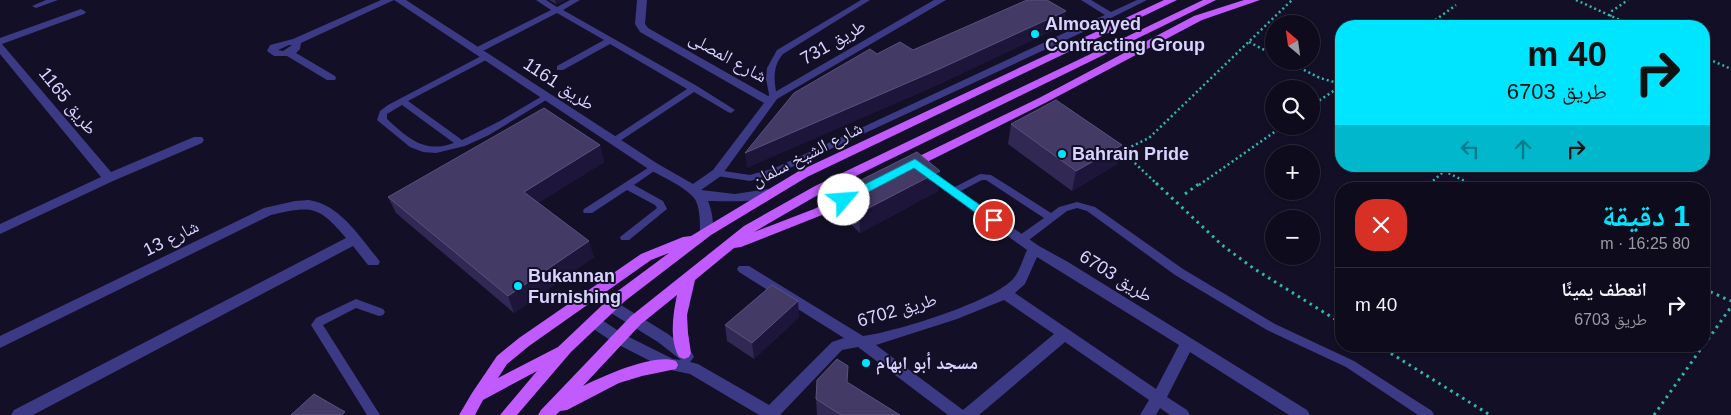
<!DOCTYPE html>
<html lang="ar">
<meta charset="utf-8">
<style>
:root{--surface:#0e0b1c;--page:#171425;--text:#f1f3f6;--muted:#9b9ba3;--line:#2e2b3b;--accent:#00e5ff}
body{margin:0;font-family:Helvetica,"Noto Naskh Arabic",sans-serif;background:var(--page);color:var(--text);direction:rtl;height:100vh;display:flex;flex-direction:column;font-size:19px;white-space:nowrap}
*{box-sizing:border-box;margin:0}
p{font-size:16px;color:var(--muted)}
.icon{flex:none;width:28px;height:28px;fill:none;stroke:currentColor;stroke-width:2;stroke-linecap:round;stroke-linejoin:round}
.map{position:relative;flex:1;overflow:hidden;direction:ltr}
.side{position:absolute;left:1335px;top:182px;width:375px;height:170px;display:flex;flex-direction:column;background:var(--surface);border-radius:20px;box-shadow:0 1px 4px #0004,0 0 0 1px var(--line);direction:rtl}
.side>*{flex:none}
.guide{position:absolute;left:1335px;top:20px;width:375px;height:152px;border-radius:20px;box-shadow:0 1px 4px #0004,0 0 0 1px var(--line);direction:rtl;background:#00e5ff;color:#111;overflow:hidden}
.needle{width:32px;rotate:331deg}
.controls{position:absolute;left:1265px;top:15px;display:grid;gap:10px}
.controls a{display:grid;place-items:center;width:55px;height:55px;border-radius:50%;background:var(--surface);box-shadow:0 1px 4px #0004,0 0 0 1px var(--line);font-size:25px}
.pin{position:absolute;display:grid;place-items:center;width:42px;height:42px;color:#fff;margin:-21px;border:2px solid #fff;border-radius:50%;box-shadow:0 1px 5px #0007}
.me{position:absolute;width:55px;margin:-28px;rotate:63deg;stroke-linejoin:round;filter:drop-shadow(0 0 4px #0008)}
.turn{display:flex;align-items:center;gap:18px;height:105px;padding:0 20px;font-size:22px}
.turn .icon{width:65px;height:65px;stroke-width:2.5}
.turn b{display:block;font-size:35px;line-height:42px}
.lanes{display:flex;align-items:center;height:48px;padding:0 20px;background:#0003;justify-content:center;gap:25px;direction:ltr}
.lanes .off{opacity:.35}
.round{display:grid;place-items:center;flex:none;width:52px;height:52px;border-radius:20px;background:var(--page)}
.headline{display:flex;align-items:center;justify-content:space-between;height:85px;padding:0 20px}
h1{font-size:30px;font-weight:700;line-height:38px;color:var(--accent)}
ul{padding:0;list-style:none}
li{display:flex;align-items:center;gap:15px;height:75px;padding:0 20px;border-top:1px solid var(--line)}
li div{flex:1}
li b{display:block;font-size:19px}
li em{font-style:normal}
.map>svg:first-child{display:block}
</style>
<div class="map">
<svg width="1731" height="415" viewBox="0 0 1731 415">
<rect width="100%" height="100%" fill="#130f26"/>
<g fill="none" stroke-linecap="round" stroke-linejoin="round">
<!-- path-far1 -->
<path stroke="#2fb8b0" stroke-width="2.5" stroke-dasharray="2 3" stroke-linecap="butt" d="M 1576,0 L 1633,26
M 1427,26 L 1456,5
M 1607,26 L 1612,11 L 1628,0
M 1249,42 L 1274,55
M 1704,57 L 1731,69
M 1286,61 L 1320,78 L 1341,84
M 1311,106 L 1341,86
M 1444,171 L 1473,185
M 1158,185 L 1122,151 L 1149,138 L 1292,0
M 1199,185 L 1283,126
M 1424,185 L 1434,180 L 1450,166"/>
<!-- path -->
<path stroke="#2fb8b0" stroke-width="3" stroke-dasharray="2.5 4.5" stroke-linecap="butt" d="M 1156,183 L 1222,245 L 1253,268 L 1341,323
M 1471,183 L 1483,189
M 1396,188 L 1399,189
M 1415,189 L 1427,183
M 1185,194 L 1200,183
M 1704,289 L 1731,301
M 1704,345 L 1731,307
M 1379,346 L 1490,415
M 1654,415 L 1703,346"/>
<!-- lane -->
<path fill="#3d3a85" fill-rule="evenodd" d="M 46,0 L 58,0 L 36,8 L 32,6 Z
M 536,0 L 546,0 L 557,7 L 570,0 L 580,0 L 563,10 L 697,86 L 735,110 L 731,113 L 728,112 L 694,92 L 617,143 L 611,143 L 609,141 L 611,139 L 687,89 L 610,44 L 563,70 L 557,70 L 557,66 L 604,40 L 557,13 L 479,53 L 473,53 L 473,49 L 551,10 Z
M 861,0 L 870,0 L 783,54 C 772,67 774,81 777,97 L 776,99 L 770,99 L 766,79 L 767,68 L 777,50 Z
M 1081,0 L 1091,0 L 1111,12 L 1137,0 L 1147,0 L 1083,32 L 781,172 L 750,181 L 717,176 L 712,173 L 717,170 L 750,175 L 775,168 L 1073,29 L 1049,17 L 1049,13 L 1055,13 L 1080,26 L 1105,15 Z
M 485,54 L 489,57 L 488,59 L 408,101 L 462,140 L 500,121 L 544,95 L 547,94 L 551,97 L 489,135 L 465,146 L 436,153 L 423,152 L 410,147 L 377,120 L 380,111 L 388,105 ZM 402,105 L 454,143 C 424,154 408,138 387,119 L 387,114 Z
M 654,164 L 659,167 L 657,169 L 634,185 L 663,201 L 667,209 L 629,240 L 621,240 L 620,237 L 657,208 L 655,205 L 627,190 L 592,213 L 584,213 L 583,211 L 584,209 Z
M 980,174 L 991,175 L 1051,213 L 1059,207 L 1077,202 L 1095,207 L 1183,269 L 1275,324 L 1354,361 L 1432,411 L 1434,415 L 1418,415 L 1346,367 L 1267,330 L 1175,275 L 1087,211 L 1077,208 L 1067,211 L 1025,243 L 1017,243 L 1016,240 L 1017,237 L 1044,218 L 986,180 L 982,180 L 957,193 L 951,193 L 949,191 L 951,189 Z
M 356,299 L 383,309 L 385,312 L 383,315 L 379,316 L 356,308 L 323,325 L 380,415 L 367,415 L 311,325 L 316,318 Z"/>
<!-- street -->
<path fill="#3d3a85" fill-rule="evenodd" d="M 381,0 L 394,0 L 301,43 L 300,49 L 296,53 L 335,76 L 336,78 L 335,80 L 327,80 L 287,56 L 274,56 L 267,51 L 270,45 L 293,39 ZM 289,45 L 292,45 L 283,51 L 278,50 Z
M 394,0 L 406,0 L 658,164 L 693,184 L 713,170 L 764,103 L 640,32 L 635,24 L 637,0 L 647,0 L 645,24 L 648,28 L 768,96 L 934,0 L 946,0 L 777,99 L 721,176 L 701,190 L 735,194 L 768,189 L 774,193 C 766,204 722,201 708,201 C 712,211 715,226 711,235 L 701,235 L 700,232 C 700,222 700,210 696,201 C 690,189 661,176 650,170 Z
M 81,9 L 86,12 L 84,14 L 2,44 L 111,172 L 194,137 L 202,137 L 204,140 L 202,143 L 113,181 L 0,234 L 0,224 L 101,177 L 0,54 L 0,38 Z
M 927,168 L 1039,246 L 1068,262 L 1307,410 L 1310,415 L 1289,415 L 1190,352 L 1167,397 L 1187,410 L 1190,415 L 1170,415 L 1160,408 L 1156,415 L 1140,415 L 1149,400 L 1065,342 L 979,415 L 948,415 L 858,347 L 842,350 L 780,415 L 759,415 L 690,374 L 666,369 L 613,342 L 589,326 L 587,322 L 589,318 L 594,317 L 599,318 L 623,334 L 673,359 L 681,360 L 658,342 L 606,310 L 604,306 L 606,302 L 611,301 L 616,302 L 668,334 L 692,353 L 694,357 L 690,362 L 698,364 L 769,405 L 832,342 L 844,338 L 739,272 L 737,269 L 739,266 L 749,266 L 863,336 C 895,332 988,303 1011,281 C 1019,274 1022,261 1027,250 L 923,175 L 921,172 L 923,169 ZM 1037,257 L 1179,345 L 1156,389 L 1015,293 L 1025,284 ZM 1004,300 L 1054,334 L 963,410 L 876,345 L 957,319 Z
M 309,200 C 340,205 359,236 378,259 L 380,262 L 378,265 L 368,265 L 353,246 L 33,415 L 11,415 L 14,410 L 346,238 C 319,206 312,205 271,215 L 0,348 L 0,336 L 264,208 L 295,201 Z"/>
<!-- primary -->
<path fill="#c25bff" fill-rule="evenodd" d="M 1164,0 L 1177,0 L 807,177 L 711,235 L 625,301 L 571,352 L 517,415 L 500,415 L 537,371 L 483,400 L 475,415 L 459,415 L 472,393 L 497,356 L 519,338 L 641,254 L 683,237 L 691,236 L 799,171 ZM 669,253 L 615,293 L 558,347 L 498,378 L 507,364 L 529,346 L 651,260 Z
M 1203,0 L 1216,0 L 823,192 L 754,232 L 814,209 L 848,193 L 852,192 L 858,196 L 856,199 L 822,215 L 741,247 L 734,248 L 695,280 L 687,315 L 688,333 L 691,353 L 689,357 L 684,359 L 679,357 C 669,339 673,314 677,295 L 641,324 L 583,386 C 604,376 654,353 676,361 L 678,365 L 676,369 L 642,376 L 619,383 L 567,410 L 560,411 L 556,415 L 538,415 L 541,410 L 631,316 L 744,226 L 815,186 Z
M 1244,0 L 1260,0 L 1202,20 L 1047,102 L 913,169 L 905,169 L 903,166 L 905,163 L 1039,98 L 1194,16 Z"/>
</g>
<!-- wall -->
<path fill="#312854" d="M 549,0 L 565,0 L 556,4 Z
M 1011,124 L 1117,164 L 1072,191 L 1008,144 Z
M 600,145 L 604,162 L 538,203 L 594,257 L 514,313 L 396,213 L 388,197 Z
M 940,171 L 938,191 L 860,233 L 838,212 L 837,192 Z
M 799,317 L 754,359 L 727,341 L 725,325 Z
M 849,383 L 900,415 L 817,415 L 816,399 Z"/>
<!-- shaded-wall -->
<path fill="#1d163a" d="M 555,0 L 565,0 L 556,4 Z
M 1066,11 L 1063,26 L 936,86 L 747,168 L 745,153 Z
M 600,145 L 604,162 L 529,209 L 524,192 Z
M 1122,145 L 1117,164 L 1072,191 L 1076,171 Z
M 940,171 L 938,191 L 860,233 L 859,213 Z
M 589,241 L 594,257 L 514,313 L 508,296 Z
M 798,301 L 799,317 L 754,359 L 752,343 Z"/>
<!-- building -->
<path fill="#433a66" stroke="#5a527e" d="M 1027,0 L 1047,0 L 1066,11 L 937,70 L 745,153 L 794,93 L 870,49 L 877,54 L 900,42 L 913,50 Z
M 1056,100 L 1122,145 L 1076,171 L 1011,124 Z
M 544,108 L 600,145 L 524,192 L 589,241 L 508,296 L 388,197 Z
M 917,152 L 940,171 L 859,213 L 837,192 Z
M 772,285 L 798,301 L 752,343 L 725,325 Z
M 837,359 L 848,366 L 847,382 L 900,415 L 841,415 L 816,399 L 817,380 Z
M 314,394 L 345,412 L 342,415 L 291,415 Z"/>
<!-- route -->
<path fill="#00e5ff" stroke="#0095a6" d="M 915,159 L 998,218 L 1000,220 L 998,223 L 990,223 L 914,168 L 847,203 L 844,204 L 838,200 L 840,197 Z"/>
<!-- markers -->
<g fill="#00e5ff" stroke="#130f26" stroke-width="2">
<circle cx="1035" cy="34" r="5"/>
<circle cx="1062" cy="154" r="5"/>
<circle cx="518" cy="286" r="5"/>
<circle cx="866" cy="363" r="5"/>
</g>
<g text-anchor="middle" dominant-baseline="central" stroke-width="4" stroke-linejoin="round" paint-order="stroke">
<!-- poi labels -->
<g font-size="18" font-weight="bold" fill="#d9d4ff" stroke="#130f26" text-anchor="start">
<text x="1045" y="24">Almoayyed<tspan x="1045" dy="21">Contracting Group</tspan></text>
<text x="1072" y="154">Bahrain Pride</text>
<text x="528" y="276">Bukannan<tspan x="528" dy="21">Furnishing</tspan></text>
<text x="876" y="363">مسجد أبو ابهام</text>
</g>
<!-- street labels -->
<g font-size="18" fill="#d9d4ff" stroke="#130f26">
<text transform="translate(833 42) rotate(-30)">طريق 731</text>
<text transform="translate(728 57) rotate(29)">شارع المصلى</text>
<text transform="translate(559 84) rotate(33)">طريق 1161</text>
<text transform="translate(68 101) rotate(51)">طريق 1165</text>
<text transform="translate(807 154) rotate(-27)">شارع الشيخ سلمان</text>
<text transform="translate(171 238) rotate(-26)">شارع 13</text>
<text transform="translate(1116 276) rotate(32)">طريق 6703</text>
<text transform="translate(897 310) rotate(-16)">طريق 6702</text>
</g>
</g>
</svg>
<div class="controls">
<a><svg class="needle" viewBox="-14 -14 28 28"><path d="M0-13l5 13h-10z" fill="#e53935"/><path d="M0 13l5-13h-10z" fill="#9b9ba3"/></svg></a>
<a><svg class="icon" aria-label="search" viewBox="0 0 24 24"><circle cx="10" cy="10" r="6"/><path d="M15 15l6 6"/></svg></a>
<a>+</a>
<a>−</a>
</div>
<div class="pin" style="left:994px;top:220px;background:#d93025"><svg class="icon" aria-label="arrive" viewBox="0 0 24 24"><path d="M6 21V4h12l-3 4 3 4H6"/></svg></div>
<svg class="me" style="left:844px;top:200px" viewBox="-20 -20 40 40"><circle r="19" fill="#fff"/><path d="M0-13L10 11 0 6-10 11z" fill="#00e5ff"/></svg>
<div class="guide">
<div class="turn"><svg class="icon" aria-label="right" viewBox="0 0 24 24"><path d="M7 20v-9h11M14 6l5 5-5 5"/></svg><div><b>40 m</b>طريق 6703</div></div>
<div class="lanes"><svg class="icon off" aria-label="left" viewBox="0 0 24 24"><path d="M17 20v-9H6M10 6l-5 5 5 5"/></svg><svg class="icon off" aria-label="ahead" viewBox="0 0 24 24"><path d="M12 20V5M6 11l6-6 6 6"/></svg><svg class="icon" aria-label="right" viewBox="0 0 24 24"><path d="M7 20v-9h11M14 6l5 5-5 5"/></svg></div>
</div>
<section class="side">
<div class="headline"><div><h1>1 دقيقة</h1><p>80 m · 16:25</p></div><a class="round" style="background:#d93025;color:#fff"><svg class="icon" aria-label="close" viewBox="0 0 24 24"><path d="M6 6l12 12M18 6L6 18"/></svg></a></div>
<ul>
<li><svg class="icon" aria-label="right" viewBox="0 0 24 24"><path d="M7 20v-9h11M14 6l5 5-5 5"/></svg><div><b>انعطف يمينًا</b><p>طريق 6703</p></div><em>40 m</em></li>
</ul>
</section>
</div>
